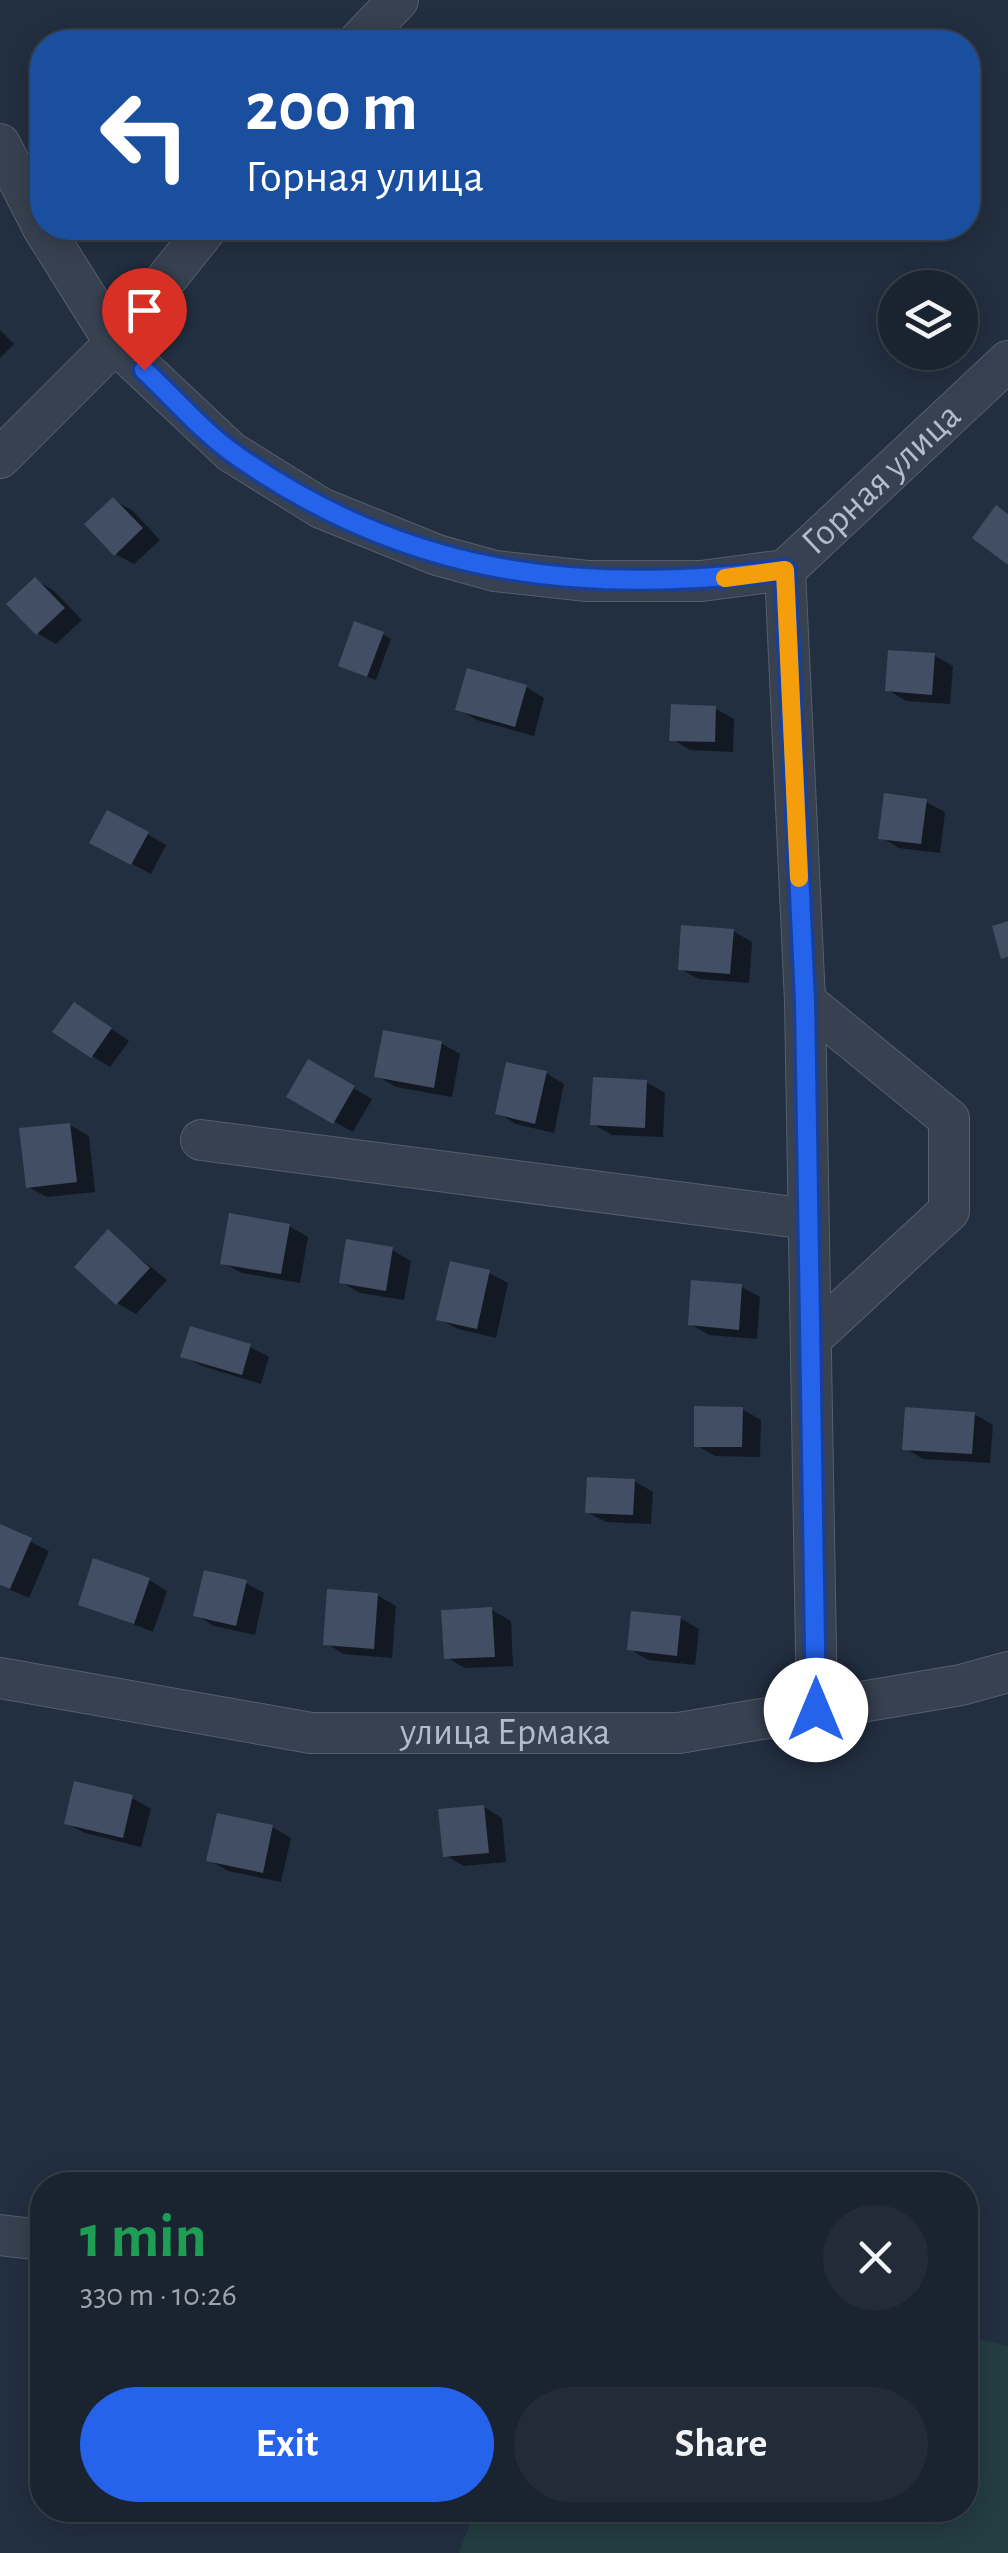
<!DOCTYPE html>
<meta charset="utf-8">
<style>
:root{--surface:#1a2330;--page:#232b38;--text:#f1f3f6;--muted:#9fa4ab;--line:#38404c;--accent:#2563eb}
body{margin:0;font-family:"Alegreya Sans",sans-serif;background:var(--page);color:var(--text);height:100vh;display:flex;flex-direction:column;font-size:38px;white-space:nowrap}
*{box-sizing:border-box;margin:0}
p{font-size:32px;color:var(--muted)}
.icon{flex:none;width:55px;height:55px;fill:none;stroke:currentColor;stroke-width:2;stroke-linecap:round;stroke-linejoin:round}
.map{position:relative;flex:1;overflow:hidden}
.details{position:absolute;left:30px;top:2172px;width:948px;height:350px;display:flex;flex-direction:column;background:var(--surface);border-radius:40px;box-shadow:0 5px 25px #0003,0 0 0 2px var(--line)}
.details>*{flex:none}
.banner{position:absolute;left:30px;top:30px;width:950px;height:210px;border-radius:40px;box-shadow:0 5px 25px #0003,0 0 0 2px var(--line);background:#1a4fa0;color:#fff;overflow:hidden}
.tools{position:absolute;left:878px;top:270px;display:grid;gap:20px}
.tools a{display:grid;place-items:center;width:100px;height:100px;border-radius:50%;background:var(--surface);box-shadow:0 5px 25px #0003,0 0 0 2px var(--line);font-size:50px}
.pin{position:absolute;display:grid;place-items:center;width:85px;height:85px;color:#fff;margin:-102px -42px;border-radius:50% 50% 50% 0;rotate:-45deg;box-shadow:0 0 10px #0007}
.pin .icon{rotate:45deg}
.me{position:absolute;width:110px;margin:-55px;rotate:0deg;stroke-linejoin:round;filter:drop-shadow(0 0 8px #0008)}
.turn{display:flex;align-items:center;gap:35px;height:210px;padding:0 50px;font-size:45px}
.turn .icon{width:130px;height:130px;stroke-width:2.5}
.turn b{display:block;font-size:70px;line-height:85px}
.round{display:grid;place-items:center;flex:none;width:105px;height:105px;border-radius:52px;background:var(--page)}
.overview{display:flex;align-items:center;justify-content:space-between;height:170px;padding:0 50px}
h1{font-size:60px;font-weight:700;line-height:75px;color:#1e9e55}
.action{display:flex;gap:20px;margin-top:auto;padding:20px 50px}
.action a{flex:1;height:115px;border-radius:60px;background:var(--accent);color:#fff;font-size:40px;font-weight:700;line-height:115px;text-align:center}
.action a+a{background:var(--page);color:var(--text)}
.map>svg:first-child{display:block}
</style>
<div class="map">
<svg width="1008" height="2553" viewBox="0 0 1008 2553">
<rect width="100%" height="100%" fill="#222f40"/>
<!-- green -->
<path fill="#243d41" d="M 965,2336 L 1008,2346 L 1008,2553 L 459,2553 L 475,2510 L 965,2510 Z"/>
<!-- shadow -->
<path fill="#0007" d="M 0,330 L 14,344 L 0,358 Z
M 113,500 L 132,510 L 160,540 L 134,564 L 115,554 Z
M 36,580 L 54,591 L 82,620 L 56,644 L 37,633 Z
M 383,634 L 391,639 L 376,680 L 349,670 Z
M 935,656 L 953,666 L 950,704 L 906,701 L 888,690 Z
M 526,687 L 544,698 L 534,736 L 477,720 L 458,709 Z
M 716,709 L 734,719 L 733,752 L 690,750 L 672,739 Z
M 926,802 L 945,812 L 940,853 L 899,848 L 881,837 Z
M 147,834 L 166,845 L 151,874 L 111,853 Z
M 733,931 L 752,942 L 749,983 L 699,979 L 680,969 Z
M 93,1016 L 129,1041 L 110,1067 L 92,1056 Z
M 441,1043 L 460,1054 L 452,1097 L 396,1087 L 377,1076 Z
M 309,1062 L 372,1099 L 353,1132 L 289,1096 Z
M 546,1073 L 564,1084 L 554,1133 L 516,1124 L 498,1113 Z
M 646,1082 L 665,1093 L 663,1137 L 612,1135 L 593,1124 Z
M 70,1125 L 89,1136 L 95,1192 L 47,1197 L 28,1187 Z
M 289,1226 L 308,1237 L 300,1283 L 242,1273 L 223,1263 Z
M 109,1233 L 167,1280 L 136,1314 L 117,1303 Z
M 392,1250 L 411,1261 L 404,1300 L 360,1293 L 341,1282 Z
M 489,1273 L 508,1283 L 496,1338 L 458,1329 L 439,1319 Z
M 742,1287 L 760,1297 L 757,1339 L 709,1335 L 690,1324 Z
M 250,1347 L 269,1357 L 261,1384 L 202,1366 L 183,1356 Z
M 742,1409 L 761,1420 L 760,1457 L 715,1456 L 696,1445 Z
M 974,1414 L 993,1425 L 990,1463 L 923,1459 L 905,1448 Z
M 634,1481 L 653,1492 L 651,1524 L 606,1522 L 587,1512 Z
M 0,1527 L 49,1551 L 29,1598 L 0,1585 Z
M 149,1580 L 167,1591 L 153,1632 L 81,1603 Z
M 246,1583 L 264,1593 L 255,1635 L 214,1626 L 196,1615 Z
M 377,1595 L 396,1606 L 392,1658 L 344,1654 L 325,1643 Z
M 492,1610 L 511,1621 L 513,1666 L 465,1668 L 446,1657 Z
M 680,1618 L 699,1629 L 695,1665 L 648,1660 L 630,1649 Z
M 132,1798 L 151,1809 L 141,1847 L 85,1833 L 66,1823 Z
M 484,1807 L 502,1818 L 506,1862 L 464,1866 L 445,1855 Z
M 272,1827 L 291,1838 L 281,1882 L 228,1871 L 209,1860 Z"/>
<!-- building -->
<path fill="#414e63" d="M 113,497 L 143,528 L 114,556 L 84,524 Z
M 996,505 L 1008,514 L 1008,565 L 972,538 Z
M 35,577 L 65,608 L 36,635 L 6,604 Z
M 354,621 L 384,632 L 367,677 L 338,666 Z
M 888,650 L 935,653 L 932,695 L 885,691 Z
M 467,668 L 527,685 L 515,727 L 455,710 Z
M 671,704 L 716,706 L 715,742 L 669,741 Z
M 884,793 L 927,799 L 921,844 L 878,839 Z
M 107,810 L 149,832 L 131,865 L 89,843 Z
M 1008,921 L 1008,957 L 1001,959 L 992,926 Z
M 681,925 L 734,929 L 730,974 L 678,970 Z
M 74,1002 L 112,1028 L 91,1058 L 52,1032 Z
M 383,1030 L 442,1041 L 434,1088 L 374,1077 Z
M 308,1059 L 355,1086 L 333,1124 L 286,1097 Z
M 506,1062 L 547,1071 L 535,1124 L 495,1114 Z
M 593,1077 L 647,1080 L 645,1128 L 590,1125 Z
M 70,1123 L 77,1182 L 26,1188 L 19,1128 Z
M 229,1213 L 290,1224 L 281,1274 L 220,1264 Z
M 108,1229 L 150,1268 L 116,1305 L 74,1267 Z
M 346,1239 L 393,1247 L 386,1291 L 339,1283 Z
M 450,1261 L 490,1270 L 477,1329 L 436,1320 Z
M 691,1280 L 742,1284 L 739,1330 L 688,1325 Z
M 190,1326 L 251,1344 L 242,1375 L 180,1357 Z
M 694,1406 L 743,1407 L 742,1447 L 694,1447 Z
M 905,1407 L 975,1412 L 972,1454 L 902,1450 Z
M 587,1477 L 635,1479 L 633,1515 L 585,1513 Z
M 0,1524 L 32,1538 L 10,1589 L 0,1585 Z
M 93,1558 L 150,1578 L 134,1624 L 78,1605 Z
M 204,1570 L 247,1580 L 236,1626 L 193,1616 Z
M 327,1589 L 378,1593 L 374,1649 L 323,1645 Z
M 492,1607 L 495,1657 L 444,1659 L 441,1610 Z
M 631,1611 L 681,1616 L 677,1656 L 627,1650 Z
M 74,1781 L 133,1795 L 123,1838 L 64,1824 Z
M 484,1805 L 489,1853 L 443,1857 L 438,1809 Z
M 217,1813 L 273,1825 L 263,1873 L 206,1861 Z"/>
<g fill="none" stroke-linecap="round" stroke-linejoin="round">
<defs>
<g id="minor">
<path d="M 358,42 L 398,0"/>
<path d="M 0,144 L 42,226"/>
<path id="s1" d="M 43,228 L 115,343 L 231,452 L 321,508 L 437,555 L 495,571 L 587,581 L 701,581 L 785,570 L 1008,361"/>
<path d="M 0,458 L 115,343 L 207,228"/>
<path d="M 785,570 L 805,1001 L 817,1710"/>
<path d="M 805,1001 L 949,1119 L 949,1211 L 814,1336"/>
<path d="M 201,1140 L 808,1219"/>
<path id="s2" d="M 0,1678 L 311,1733 L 679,1733 L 961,1685 L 1008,1672"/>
<path d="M 0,2235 L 42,2240"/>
</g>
</defs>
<!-- minor casing -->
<use href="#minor" stroke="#555f6e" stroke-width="42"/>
<!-- minor -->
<use href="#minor" stroke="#374150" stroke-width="40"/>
</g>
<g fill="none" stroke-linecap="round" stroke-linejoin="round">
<defs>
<path id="route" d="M 144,370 C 173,397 201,430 233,453 C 406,576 580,596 785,570 L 805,1001 L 816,1710"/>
</defs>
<!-- route casing -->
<use href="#route" stroke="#184099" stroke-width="25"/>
<!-- route -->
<use href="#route" stroke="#2563eb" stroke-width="18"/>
<!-- slow -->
<path stroke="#f59e0b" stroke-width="18" d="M 725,578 L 785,570 L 799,878"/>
</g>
<g text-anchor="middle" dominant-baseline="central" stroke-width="10" stroke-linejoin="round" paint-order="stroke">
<!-- street labels -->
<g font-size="38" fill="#b3bccb" stroke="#1c2635">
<text stroke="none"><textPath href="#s1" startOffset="1010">Горная улица</textPath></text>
<text stroke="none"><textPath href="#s2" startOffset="510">улица Ермака</textPath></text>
</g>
</g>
</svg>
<div class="tools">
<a><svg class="icon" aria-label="layers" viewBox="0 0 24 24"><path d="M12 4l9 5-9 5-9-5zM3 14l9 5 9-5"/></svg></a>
</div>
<div class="pin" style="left:144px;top:370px;background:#d93025"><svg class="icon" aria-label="arrive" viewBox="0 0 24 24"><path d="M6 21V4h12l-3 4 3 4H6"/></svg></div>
<svg class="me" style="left:816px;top:1710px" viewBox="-20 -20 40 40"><circle r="19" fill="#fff"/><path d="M0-13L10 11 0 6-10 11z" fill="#2563eb"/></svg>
<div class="banner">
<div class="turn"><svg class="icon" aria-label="left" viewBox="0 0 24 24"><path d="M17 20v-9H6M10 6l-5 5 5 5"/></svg><div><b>200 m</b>Горная улица</div></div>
</div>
<section class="details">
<div class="overview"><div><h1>1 min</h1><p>330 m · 10:26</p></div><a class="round"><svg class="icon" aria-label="close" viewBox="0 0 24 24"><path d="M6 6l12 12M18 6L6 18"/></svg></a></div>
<div class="action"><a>Exit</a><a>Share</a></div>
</section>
</div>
